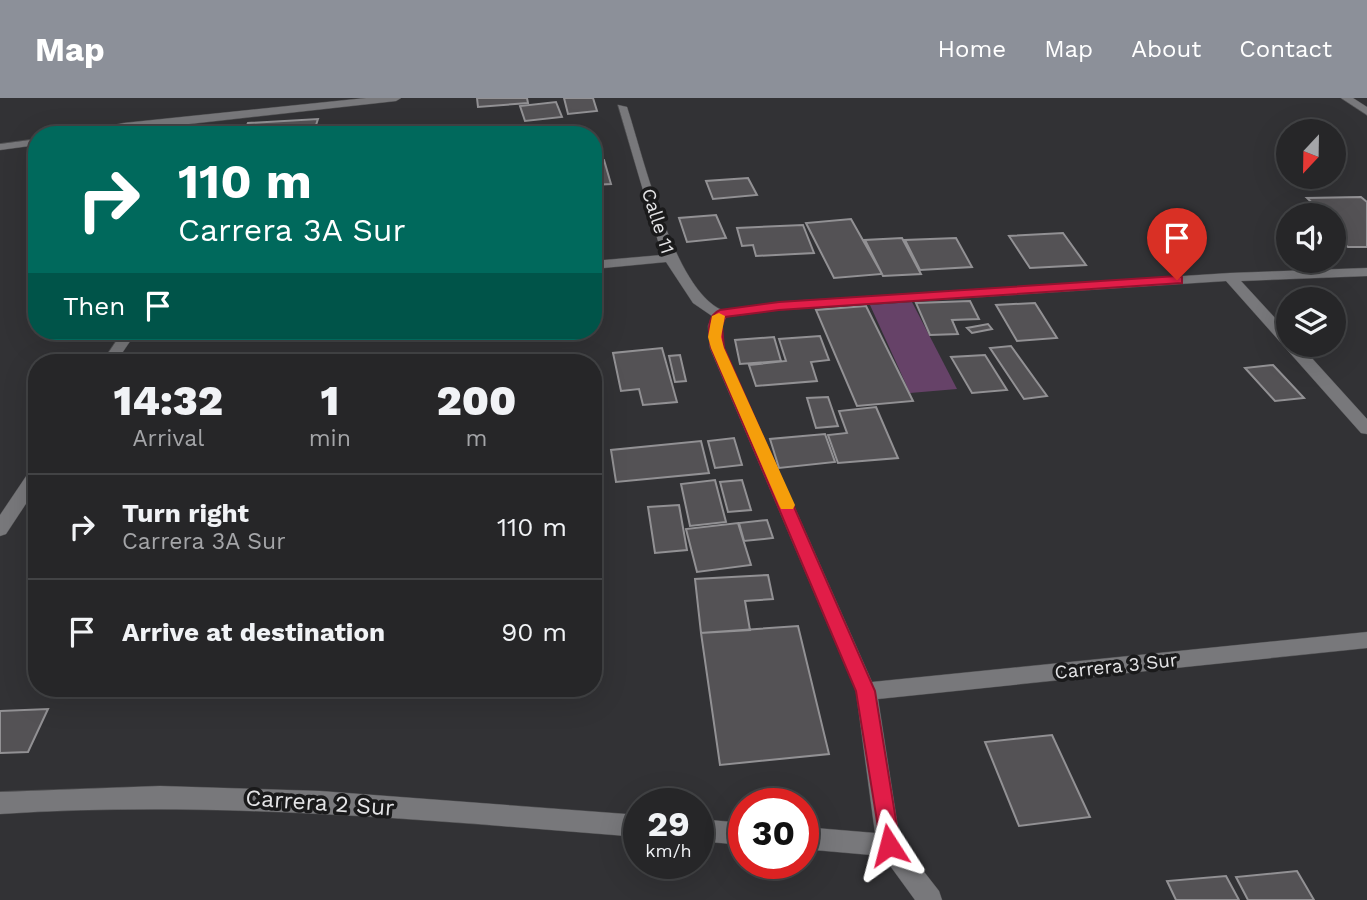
<!DOCTYPE html>
<style>
:root{--surface:#262628;--page:#323234;--text:#f1f3f6;--muted:#a4a5a8;--line:#424345;--accent:#8c9099}
body{margin:0;font-family:"Work Sans",sans-serif;background:var(--page);color:var(--text);height:100vh;display:flex;flex-direction:column;font-size:26px;white-space:nowrap}
*{box-sizing:border-box;margin:0}
p{font-size:23px;color:var(--muted)}
.icon{flex:none;width:38px;height:38px;fill:none;stroke:currentColor;stroke-width:2;stroke-linecap:round;stroke-linejoin:round}
.map{position:relative;flex:1;overflow:hidden}
.details{position:absolute;left:28px;top:256px;width:574px;height:343px;display:flex;flex-direction:column;background:var(--surface);border-radius:28px;box-shadow:0 7px 28px #0002,0 0 0 2px var(--line)}
.details>*{flex:none}
.banner{position:absolute;left:28px;top:28px;width:574px;height:214px;border-radius:28px;box-shadow:0 7px 28px #0002,0 0 0 2px var(--line);background:#00695c;color:#fff;overflow:hidden}
.needle{width:46px;rotate:202deg}
.buttons{position:absolute;left:1276px;top:21px;display:grid;gap:14px}
.buttons a{display:grid;place-items:center;width:70px;height:70px;border-radius:50%;background:var(--surface);box-shadow:0 7px 28px #0002,0 0 0 2px var(--line);font-size:35px}
.speed{position:absolute;left:623px;top:690px;display:flex;gap:14px;font-size:35px;font-weight:700;text-align:center}
.speed>*{display:grid;place-content:center;width:91px;height:91px;border-radius:50%;background:var(--surface);box-shadow:0 7px 28px #0002,0 0 0 2px var(--line);line-height:1}
.speed small{font-size:18px;font-weight:400}
.speed .limit{border:10px solid #d22;background:#fff;color:#111}
.pin{position:absolute;display:grid;place-items:center;width:60px;height:60px;color:#fff;margin:-72px -30px;border-radius:50% 50% 50% 0;rotate:-45deg;box-shadow:0 0 7px #0007}
.pin .icon{rotate:45deg}
.me{position:absolute;width:77px;margin:-38px;rotate:351deg;stroke-linejoin:round;filter:drop-shadow(0 0 5px #0008)}
.turn{display:flex;align-items:center;gap:24px;height:147px;padding:0 35px;font-size:32px}
.turn .icon{width:91px;height:91px;stroke-width:2.5}
.turn b{display:block;font-size:49px;line-height:60px}
.then{display:flex;align-items:center;height:66px;padding:0 35px;background:#0003;gap:14px;font-size:26px}
.eta{display:flex;justify-content:space-evenly;align-items:center;height:119px;text-align:center}
.eta b{font-size:42px;font-weight:800;line-height:49px}
ul{padding:0;list-style:none}
li{display:flex;align-items:center;gap:21px;height:105px;padding:0 35px;border-top:2px solid var(--line)}
li div{flex:1}
li b{display:block;font-size:26px}
li em{font-style:normal}
header{display:flex;align-items:center;gap:42px;box-sizing:border-box;height:98px;padding:0 35px;background:var(--accent);color:#fff}
header strong{font-size:33px}
nav{display:flex;gap:38px;margin-inline-start:auto;font-size:24px}
.map>svg:first-child{display:block}
</style>
<header>
<strong>Map</strong>
<nav><a>Home</a><a>Map</a><a>About</a><a>Contact</a></nav>
</header>
<div class="map">
<svg width="1367" height="802" viewBox="0 0 1367 802">
<rect width="100%" height="100%" fill="#323235"/>
<!-- green -->
<path fill="#664268" d="M 912,204 L 957,291 L 910,295 L 870,207 Z"/>
<!-- building -->
<path fill="#545255" stroke="#929194" stroke-width="2" d="M 477,0 L 527,0 L 528,5 L 478,9 Z
M 564,0 L 593,0 L 597,13 L 568,16 Z
M 556,4 L 562,19 L 525,23 L 520,8 Z
M 318,21 L 314,33 L 321,32 L 320,37 L 259,37 L 261,33 L 244,34 L 248,25 Z
M 604,62 L 611,86 L 593,87 L 593,63 Z
M 748,80 L 757,97 L 713,101 L 706,83 Z
M 1361,99 L 1367,104 L 1367,149 L 1348,149 L 1334,138 L 1334,117 L 1325,117 L 1307,100 Z
M 716,117 L 726,140 L 687,144 L 679,120 Z
M 851,121 L 882,176 L 834,180 L 806,125 Z
M 803,127 L 814,155 L 756,158 L 753,147 L 742,148 L 737,130 Z
M 1063,135 L 1086,167 L 1030,170 L 1009,138 Z
M 902,140 L 921,176 L 883,178 L 865,142 Z
M 956,140 L 972,169 L 920,172 L 905,142 Z
M 970,203 L 979,221 L 952,222 L 958,236 L 930,237 L 916,205 Z
M 1035,205 L 1057,240 L 1017,243 L 996,207 Z
M 866,208 L 913,303 L 857,308 L 816,212 Z
M 988,226 L 992,231 L 972,235 L 967,230 Z
M 820,238 L 829,262 L 811,264 L 817,283 L 756,288 L 749,267 L 786,263 L 779,241 Z
M 774,239 L 781,263 L 740,266 L 735,242 Z
M 1011,248 L 1047,298 L 1024,301 L 990,250 Z
M 662,250 L 677,304 L 643,307 L 639,291 L 621,293 L 613,255 Z
M 680,257 L 686,283 L 675,284 L 669,258 Z
M 985,257 L 1007,292 L 972,295 L 951,259 Z
M 1273,267 L 1304,300 L 1275,303 L 1245,270 Z
M 828,299 L 838,328 L 816,330 L 807,300 Z
M 876,309 L 898,360 L 838,365 L 828,337 L 847,335 L 839,313 Z
M 825,336 L 835,364 L 779,370 L 770,341 Z
M 734,340 L 742,367 L 715,370 L 708,343 Z
M 701,343 L 709,375 L 616,384 L 611,352 Z
M 715,382 L 726,424 L 690,428 L 681,386 Z
M 742,382 L 751,412 L 728,414 L 720,384 Z
M 679,407 L 687,452 L 655,455 L 648,409 Z
M 767,422 L 773,440 L 744,443 L 739,425 Z
M 738,425 L 751,467 L 697,474 L 686,431 Z
M 768,477 L 773,501 L 745,503 L 750,532 L 701,535 L 695,481 Z
M 798,528 L 829,656 L 720,667 L 701,535 Z
M 48,611 L 28,654 L 0,655 L 0,613 Z
M 1052,637 L 1090,719 L 1019,728 L 985,644 Z
M 1297,773 L 1314,802 L 1248,802 L 1236,779 Z
M 1226,778 L 1239,802 L 1176,802 L 1167,783 Z"/>
<g fill="none" stroke-linecap="round" stroke-linejoin="round">
<defs>
<path id="minor" d="M 366,0 L 401,0 L 396,3 L 91,37 L 65,37 L 124,25 Z
M 1341,0 L 1353,0 L 1367,9 L 1367,17 Z
M 618,7 L 627,9 C 643,58 674,192 722,212 L 779,204 L 1230,175 L 1367,170 L 1367,178 L 1241,183 L 1288,234 L 1288,247 L 1300,247 L 1367,321 L 1367,336 L 1361,335 L 1226,183 L 779,212 L 726,219 L 722,228 L 724,250 L 872,584 L 1367,534 L 1367,550 L 878,601 L 900,743 L 939,793 L 942,802 L 915,802 L 883,758 L 803,751 L 803,729 L 875,735 L 856,593 L 710,250 L 708,228 L 712,218 L 693,205 L 666,164 L 593,171 L 593,163 L 662,157 Z
M 37,41 L 37,47 L 0,52 L 0,46 Z
M 123,233 L 137,233 L 116,264 L 102,264 Z
M 37,369 L 37,389 L 6,436 L 0,438 L 0,417 L 31,371 Z
M 160,688 L 320,693 L 639,717 L 639,739 C 425,722 214,702 0,716 L 0,694 Z
M 698,721 L 744,725 L 744,747 L 698,743 Z"/>
</defs>
<!-- minor casing -->
<use href="#minor" stroke="#4f4f51" stroke-width="1"/>
<!-- minor -->
<use href="#minor" fill="#78787b" fill-rule="evenodd"/>
</g>
<!-- route -->
<path fill="#e11d48" stroke="#92132f" stroke-width="2" d="M 1177,178 L 1182,179 L 1182,185 L 779,212 L 725,219 L 722,228 L 724,250 L 875,593 L 900,747 L 897,754 L 889,757 L 882,754 L 856,593 L 711,250 C 709,237 705,218 720,212 L 779,204 Z"/>
<!-- slow -->
<path fill="#f59e0b" d="M 719,215 L 725,218 L 721,239 L 724,250 L 795,407 L 793,411 L 781,411 L 779,407 L 711,250 L 708,239 L 712,218 Z"/>
<g text-anchor="middle" dominant-baseline="central" stroke-width="7" stroke-linejoin="round" paint-order="stroke">
<!-- street labels -->
<g font-size="19" fill="#e4e4e6" stroke="#1a1a1b">
<text transform="translate(658 123) rotate(72)">Calle 11</text>
<text transform="translate(1116 568) rotate(-6)">Carrera 3 Sur</text>
</g>
<!-- near-street labels -->
<g font-size="23" fill="#e4e4e6" stroke="#1a1a1b">
<text transform="translate(320 705) rotate(4)">Carrera 2 Sur</text>
</g>
</g>
</svg>
<div class="buttons">
<a><svg class="needle" viewBox="-14 -14 28 28"><path d="M0-13l5 13h-10z" fill="#e53935"/><path d="M0 13l5-13h-10z" fill="#a4a5a8"/></svg></a>
<a><svg class="icon" aria-label="sound" viewBox="0 0 24 24"><path d="M4 9h4l5-4v14l-5-4H4zM17 9q2 3 0 6"/></svg></a>
<a><svg class="icon" aria-label="layers" viewBox="0 0 24 24"><path d="M12 4l9 5-9 5-9-5zM3 14l9 5 9-5"/></svg></a>
</div>
<div class="speed"><div>29<small>km/h</small></div><div class="limit">30</div></div>
<div class="pin" style="left:1177px;top:182px;background:#d93025"><svg class="icon" aria-label="arrive" viewBox="0 0 24 24"><path d="M6 21V4h12l-3 4 3 4H6"/></svg></div>
<svg class="me" style="left:889px;top:747px" viewBox="-20 -20 40 40"><path d="M0-17L14 15 0 8-14 15z" fill="#e11d48" stroke="#fff" stroke-width="4"/></svg>
<div class="banner">
<div class="turn"><svg class="icon" aria-label="right" viewBox="0 0 24 24"><path d="M7 20v-9h11M14 6l5 5-5 5"/></svg><div><b>110 m</b>Carrera 3A Sur</div></div>
<div class="then">Then<svg class="icon" aria-label="arrive" viewBox="0 0 24 24"><path d="M6 21V4h12l-3 4 3 4H6"/></svg></div>
</div>
<section class="details">
<div class="eta">
<div><b>14:32</b><p>Arrival</p></div>
<div><b>1</b><p>min</p></div>
<div><b>200</b><p>m</p></div>
</div>
<ul>
<li><svg class="icon" aria-label="right" viewBox="0 0 24 24"><path d="M7 20v-9h11M14 6l5 5-5 5"/></svg><div><b>Turn right</b><p>Carrera 3A Sur</p></div><em>110 m</em></li>
<li><svg class="icon" aria-label="arrive" viewBox="0 0 24 24"><path d="M6 21V4h12l-3 4 3 4H6"/></svg><div><b>Arrive at destination</b></div><em>90 m</em></li>
</ul>
</section>
</div>
